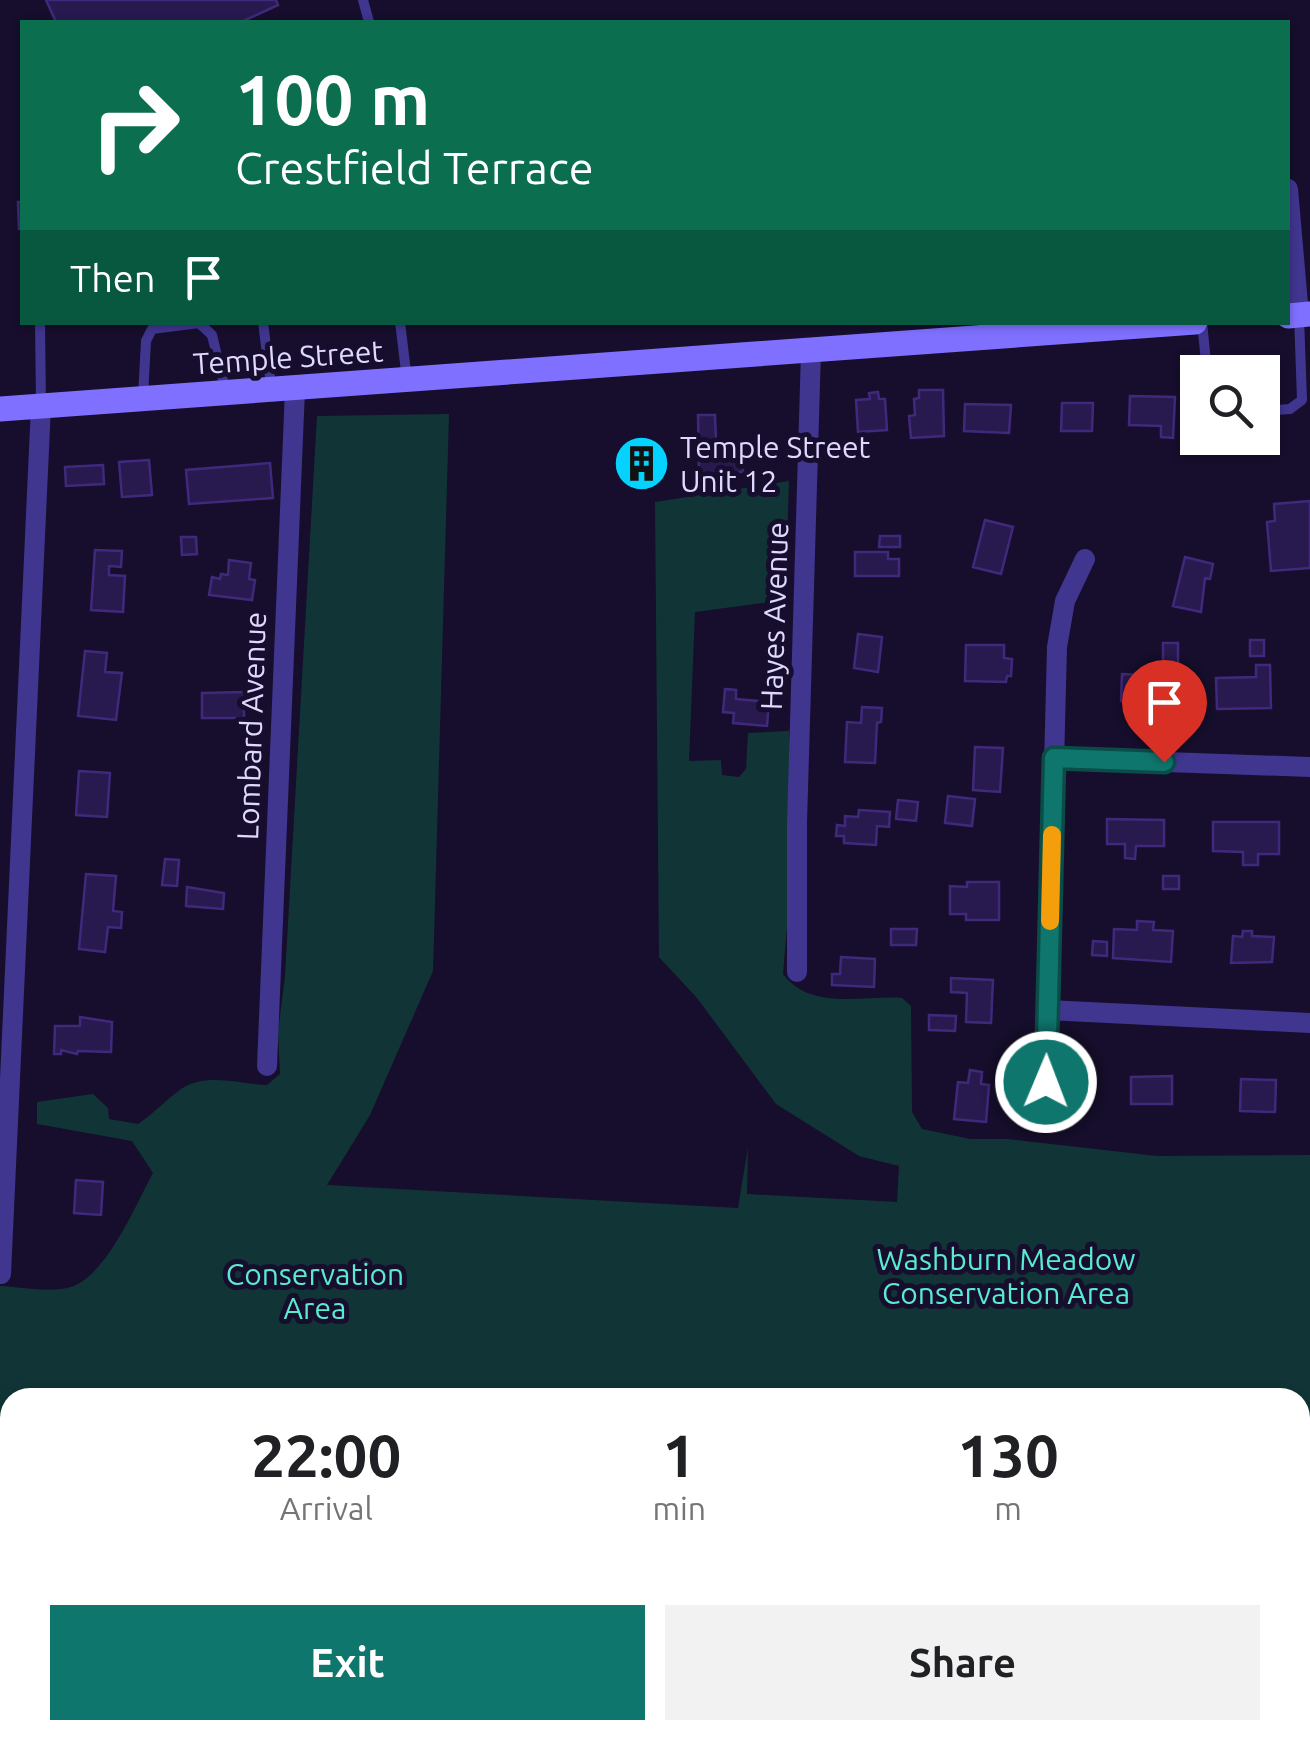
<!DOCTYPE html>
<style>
:root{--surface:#fff;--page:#f2f2f2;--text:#202124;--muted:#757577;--accent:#0f766e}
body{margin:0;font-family:Ubuntu,sans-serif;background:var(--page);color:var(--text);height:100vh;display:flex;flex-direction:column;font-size:38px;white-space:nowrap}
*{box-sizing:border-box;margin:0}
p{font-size:32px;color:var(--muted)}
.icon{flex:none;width:55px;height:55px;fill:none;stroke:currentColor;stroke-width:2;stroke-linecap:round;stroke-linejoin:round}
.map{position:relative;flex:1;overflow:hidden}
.details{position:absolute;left:0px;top:1388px;width:1310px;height:352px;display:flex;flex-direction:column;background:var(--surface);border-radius:30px 30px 0 0;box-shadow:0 2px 8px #0004}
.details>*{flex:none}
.hud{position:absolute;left:20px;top:20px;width:1270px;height:305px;border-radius:0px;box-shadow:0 2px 8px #0004;background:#0b6e4f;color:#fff;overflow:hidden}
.controls{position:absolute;left:1180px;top:355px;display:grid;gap:20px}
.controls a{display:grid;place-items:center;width:100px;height:100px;border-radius:0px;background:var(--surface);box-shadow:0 2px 8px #0004;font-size:50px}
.pin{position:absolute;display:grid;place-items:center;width:85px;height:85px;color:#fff;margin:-102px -42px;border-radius:50% 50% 50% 0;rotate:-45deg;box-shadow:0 0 10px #0007}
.pin .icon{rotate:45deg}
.me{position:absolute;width:110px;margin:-55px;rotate:1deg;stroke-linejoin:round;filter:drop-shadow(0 0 8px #0008)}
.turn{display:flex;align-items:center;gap:35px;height:210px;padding:0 50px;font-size:45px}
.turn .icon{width:130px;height:130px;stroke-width:2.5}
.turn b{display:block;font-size:70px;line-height:85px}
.then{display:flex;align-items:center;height:95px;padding:0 50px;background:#0003;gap:20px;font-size:38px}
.eta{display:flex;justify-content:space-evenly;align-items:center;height:170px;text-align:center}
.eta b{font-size:60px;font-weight:700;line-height:70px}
.primary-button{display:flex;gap:20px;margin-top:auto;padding:20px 50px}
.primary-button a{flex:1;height:115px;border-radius:0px;background:var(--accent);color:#fff;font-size:40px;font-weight:700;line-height:115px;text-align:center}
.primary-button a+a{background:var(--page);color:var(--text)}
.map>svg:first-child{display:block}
</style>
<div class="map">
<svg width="1310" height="1738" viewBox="0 0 1310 1738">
<rect width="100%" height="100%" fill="#160e2c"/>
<!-- green -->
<path fill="#113536" d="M 449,414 L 433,971 L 370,1115 L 327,1185 L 738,1208 L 748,1147 L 747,1194 L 897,1202 L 899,1166 L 859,1156 L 776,1104 L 697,998 L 659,957 L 655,502 L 789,481 L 785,600 L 695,612 L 689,761 L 721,760 L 722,775 L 739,777 L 746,769 L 748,733 L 789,731 L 794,844 L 783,974 C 810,1011 863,995 902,998 L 911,1006 L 912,1112 L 922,1129 L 970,1139 L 1007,1139 L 1157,1156 L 1310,1155 L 1310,1738 L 659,1738 L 661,1730 L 1300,1730 L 1300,1398 L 10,1398 L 10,1730 L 125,1730 L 128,1738 L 0,1738 L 0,1286 C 21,1287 51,1293 71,1287 C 107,1275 135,1206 153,1173 L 132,1141 L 37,1124 L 37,1102 L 93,1094 L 108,1108 L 109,1119 L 138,1124 C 154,1113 166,1100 181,1089 C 205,1072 240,1084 267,1085 L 280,1074 L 278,1032 L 285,976 L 317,416 Z"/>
<!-- building -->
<path fill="#28194e" stroke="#40297c" stroke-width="2.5" d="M 46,0 L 276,0 L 278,5 L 241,22 L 56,22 Z
M 18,202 L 22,202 L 22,229 L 19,229 Z
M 919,390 L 943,390 L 944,436 L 911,438 L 909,416 L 915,415 L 914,399 L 919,398 Z
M 878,392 L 879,399 L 885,399 L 887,430 L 858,432 L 856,400 L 870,399 L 869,393 Z
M 1130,396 L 1175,397 L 1173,438 L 1161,437 L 1161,426 L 1129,425 Z
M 1062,403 L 1093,403 L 1092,431 L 1061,431 Z
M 965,404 L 1011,405 L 1009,433 L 964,431 Z
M 698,415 L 715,415 L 716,441 L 742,441 L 743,472 L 699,473 Z
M 634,458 L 649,458 L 649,470 L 634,470 Z
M 149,460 L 152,495 L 122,497 L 119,462 Z
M 270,463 L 273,498 L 189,504 L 186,470 Z
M 103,465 L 104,484 L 66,486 L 65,467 Z
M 1310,501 L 1310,568 L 1271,571 L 1267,522 L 1275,521 L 1274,504 Z
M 985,520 L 1013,527 L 1001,574 L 973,567 Z
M 880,536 L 900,536 L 900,547 L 879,547 Z
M 181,537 L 196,537 L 197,554 L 182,555 Z
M 95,550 L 122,551 L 121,567 L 109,566 L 109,575 L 125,576 L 123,612 L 91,610 Z
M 855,552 L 888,552 L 888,559 L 899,559 L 899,576 L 855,576 Z
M 1185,557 L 1213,564 L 1210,579 L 1205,578 L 1201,612 L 1173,606 Z
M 229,560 L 251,563 L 249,579 L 255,580 L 252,600 L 209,595 L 212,577 L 220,579 L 221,574 L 228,575 Z
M 858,634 L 882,637 L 878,672 L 854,668 Z
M 1250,640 L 1264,640 L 1264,656 L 1250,656 Z
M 1163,643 L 1178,643 L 1178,668 L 1163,668 Z
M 966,645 L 1004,645 L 1004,658 L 1012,659 L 1011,676 L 1007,676 L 1006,682 L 965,681 Z
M 85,651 L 107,653 L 105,672 L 122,673 L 116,720 L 78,716 Z
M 1256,665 L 1270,665 L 1271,708 L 1217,709 L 1216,678 L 1256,677 Z
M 1122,674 L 1165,676 L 1163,703 L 1121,701 Z
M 725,689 L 736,690 L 736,699 L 769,702 L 767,726 L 733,723 L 734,713 L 723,712 Z
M 244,692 L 244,718 L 202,718 L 202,693 Z
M 862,707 L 882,708 L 881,722 L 877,723 L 875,763 L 845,762 L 847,722 L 861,723 Z
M 975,747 L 1003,748 L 1000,792 L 973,790 Z
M 79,771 L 110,773 L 107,817 L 76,815 Z
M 948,796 L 975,799 L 972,826 L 945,823 Z
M 898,800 L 918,802 L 916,821 L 896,819 Z
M 859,810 L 890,812 L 889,827 L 877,826 L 876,845 L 844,843 L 844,836 L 836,836 L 837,825 L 845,826 L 845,816 L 858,817 Z
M 1107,819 L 1164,820 L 1164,846 L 1136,846 L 1135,859 L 1125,858 L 1125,844 L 1107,844 Z
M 1213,822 L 1279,822 L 1279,854 L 1258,854 L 1258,865 L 1243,865 L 1243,852 L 1213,851 Z
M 165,859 L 179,860 L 177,886 L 162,885 Z
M 86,874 L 116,876 L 113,911 L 122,912 L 121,928 L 108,927 L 105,952 L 79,949 Z
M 1163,876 L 1179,876 L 1179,889 L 1163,889 Z
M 967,882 L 999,882 L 999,920 L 966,920 L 966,914 L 950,914 L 950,886 L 967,887 Z
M 187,887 L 224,893 L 223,909 L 186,906 Z
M 1137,921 L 1154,922 L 1153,930 L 1173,931 L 1171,962 L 1113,958 L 1114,929 L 1137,930 Z
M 891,929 L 917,929 L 916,945 L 891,945 Z
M 1243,931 L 1252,931 L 1252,936 L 1274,937 L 1272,962 L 1231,963 L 1233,936 L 1242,937 Z
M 1093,941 L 1107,942 L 1107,956 L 1092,955 Z
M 841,957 L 875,959 L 874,987 L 832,985 L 832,974 L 840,974 Z
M 951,978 L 993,980 L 991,1023 L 966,1022 L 967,993 L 951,992 Z
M 929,1015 L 956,1016 L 955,1031 L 929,1030 Z
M 80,1017 L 112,1022 L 111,1052 L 78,1051 L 77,1054 L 61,1050 L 61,1054 L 54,1054 L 55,1026 L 80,1026 Z
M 970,1070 L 982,1072 L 981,1084 L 989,1085 L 986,1122 L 954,1119 L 958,1082 L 968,1083 Z
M 1172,1076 L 1172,1104 L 1131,1104 L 1131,1077 Z
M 1241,1079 L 1276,1080 L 1275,1112 L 1240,1111 Z
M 76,1180 L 103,1182 L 101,1215 L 74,1213 Z"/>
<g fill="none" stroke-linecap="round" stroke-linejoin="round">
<!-- lane -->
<path stroke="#40358f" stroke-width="10" d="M 363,0 L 369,22
M 40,322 L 41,405
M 263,322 L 271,386
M 400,322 L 407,380
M 1202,322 L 1207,372
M 143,396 L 146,341 L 152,329 L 199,323 L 212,335 L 226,393
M 1262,411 L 1290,409 L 1302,400 L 1299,316"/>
<!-- street -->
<path stroke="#40358f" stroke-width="20" d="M 1288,189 L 1299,315
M 1054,758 L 1310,767
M 797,972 L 797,823 L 811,351
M 1048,1010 L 1310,1023
M 267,1066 L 295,389
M 1045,1118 L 1057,647 L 1065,601 L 1085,559
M 1,1274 L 41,406"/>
<!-- secondary -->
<path stroke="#7f70ff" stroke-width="25" d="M 1288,316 L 1310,314
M 0,409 L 1195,322"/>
</g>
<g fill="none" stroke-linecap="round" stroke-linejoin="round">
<defs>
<path id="route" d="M 1046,1082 L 1054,758 L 1164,762"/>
</defs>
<!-- route casing -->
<use href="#route" stroke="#0a4d48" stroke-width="25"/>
<!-- route -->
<use href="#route" stroke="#0f766e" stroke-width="18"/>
<!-- slow -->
<path stroke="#f59e0b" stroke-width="18" d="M 1050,921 L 1052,835"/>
</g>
<!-- icons -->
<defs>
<symbol id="building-disc" viewBox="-11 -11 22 22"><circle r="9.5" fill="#05d3ff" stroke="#160e2c"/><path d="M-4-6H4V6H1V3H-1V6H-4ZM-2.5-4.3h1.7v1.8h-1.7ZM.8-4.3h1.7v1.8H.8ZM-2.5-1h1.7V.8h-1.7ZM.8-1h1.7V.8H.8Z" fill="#111"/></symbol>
</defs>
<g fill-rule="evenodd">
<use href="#building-disc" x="610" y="432" width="63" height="63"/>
</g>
<g text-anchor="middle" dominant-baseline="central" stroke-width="10" stroke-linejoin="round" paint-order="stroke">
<!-- street labels -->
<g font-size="30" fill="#e0d9ff" stroke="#160e2c">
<text transform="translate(288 357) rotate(-4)">Temple Street</text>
<text transform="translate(774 616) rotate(-88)">Hayes Avenue</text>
<text transform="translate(251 726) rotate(-88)">Lombard Avenue</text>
</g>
<!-- poi labels -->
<g font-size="30" fill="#e0d9ff" stroke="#160e2c" text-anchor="start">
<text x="680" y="447">Temple Street<tspan x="680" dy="34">Unit 12</tspan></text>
</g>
<!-- park labels -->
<g font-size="30" fill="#59ebd1" stroke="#160e2c">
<text x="1006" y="1259">Washburn Meadow<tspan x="1006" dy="34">Conservation Area</tspan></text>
<text x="315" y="1274">Conservation<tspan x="315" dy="34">Area</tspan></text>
</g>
</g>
</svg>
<div class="controls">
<a><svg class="icon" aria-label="search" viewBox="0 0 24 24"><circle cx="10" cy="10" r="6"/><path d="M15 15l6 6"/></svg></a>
</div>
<div class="pin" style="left:1164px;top:762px;background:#d93025"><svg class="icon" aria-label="arrive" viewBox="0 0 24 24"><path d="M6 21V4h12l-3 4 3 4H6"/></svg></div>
<svg class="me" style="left:1046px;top:1082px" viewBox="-20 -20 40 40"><circle r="17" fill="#0f766e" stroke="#fff" stroke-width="3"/><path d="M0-11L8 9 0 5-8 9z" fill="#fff"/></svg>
<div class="hud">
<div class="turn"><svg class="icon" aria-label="right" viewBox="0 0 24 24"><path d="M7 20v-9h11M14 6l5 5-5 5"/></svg><div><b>100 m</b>Crestfield Terrace</div></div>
<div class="then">Then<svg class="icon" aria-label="arrive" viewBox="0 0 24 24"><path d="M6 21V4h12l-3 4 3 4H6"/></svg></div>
</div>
<section class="details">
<div class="eta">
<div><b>22:00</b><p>Arrival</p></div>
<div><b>1</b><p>min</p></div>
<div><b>130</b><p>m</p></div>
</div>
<div class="primary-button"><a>Exit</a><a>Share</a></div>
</section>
</div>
